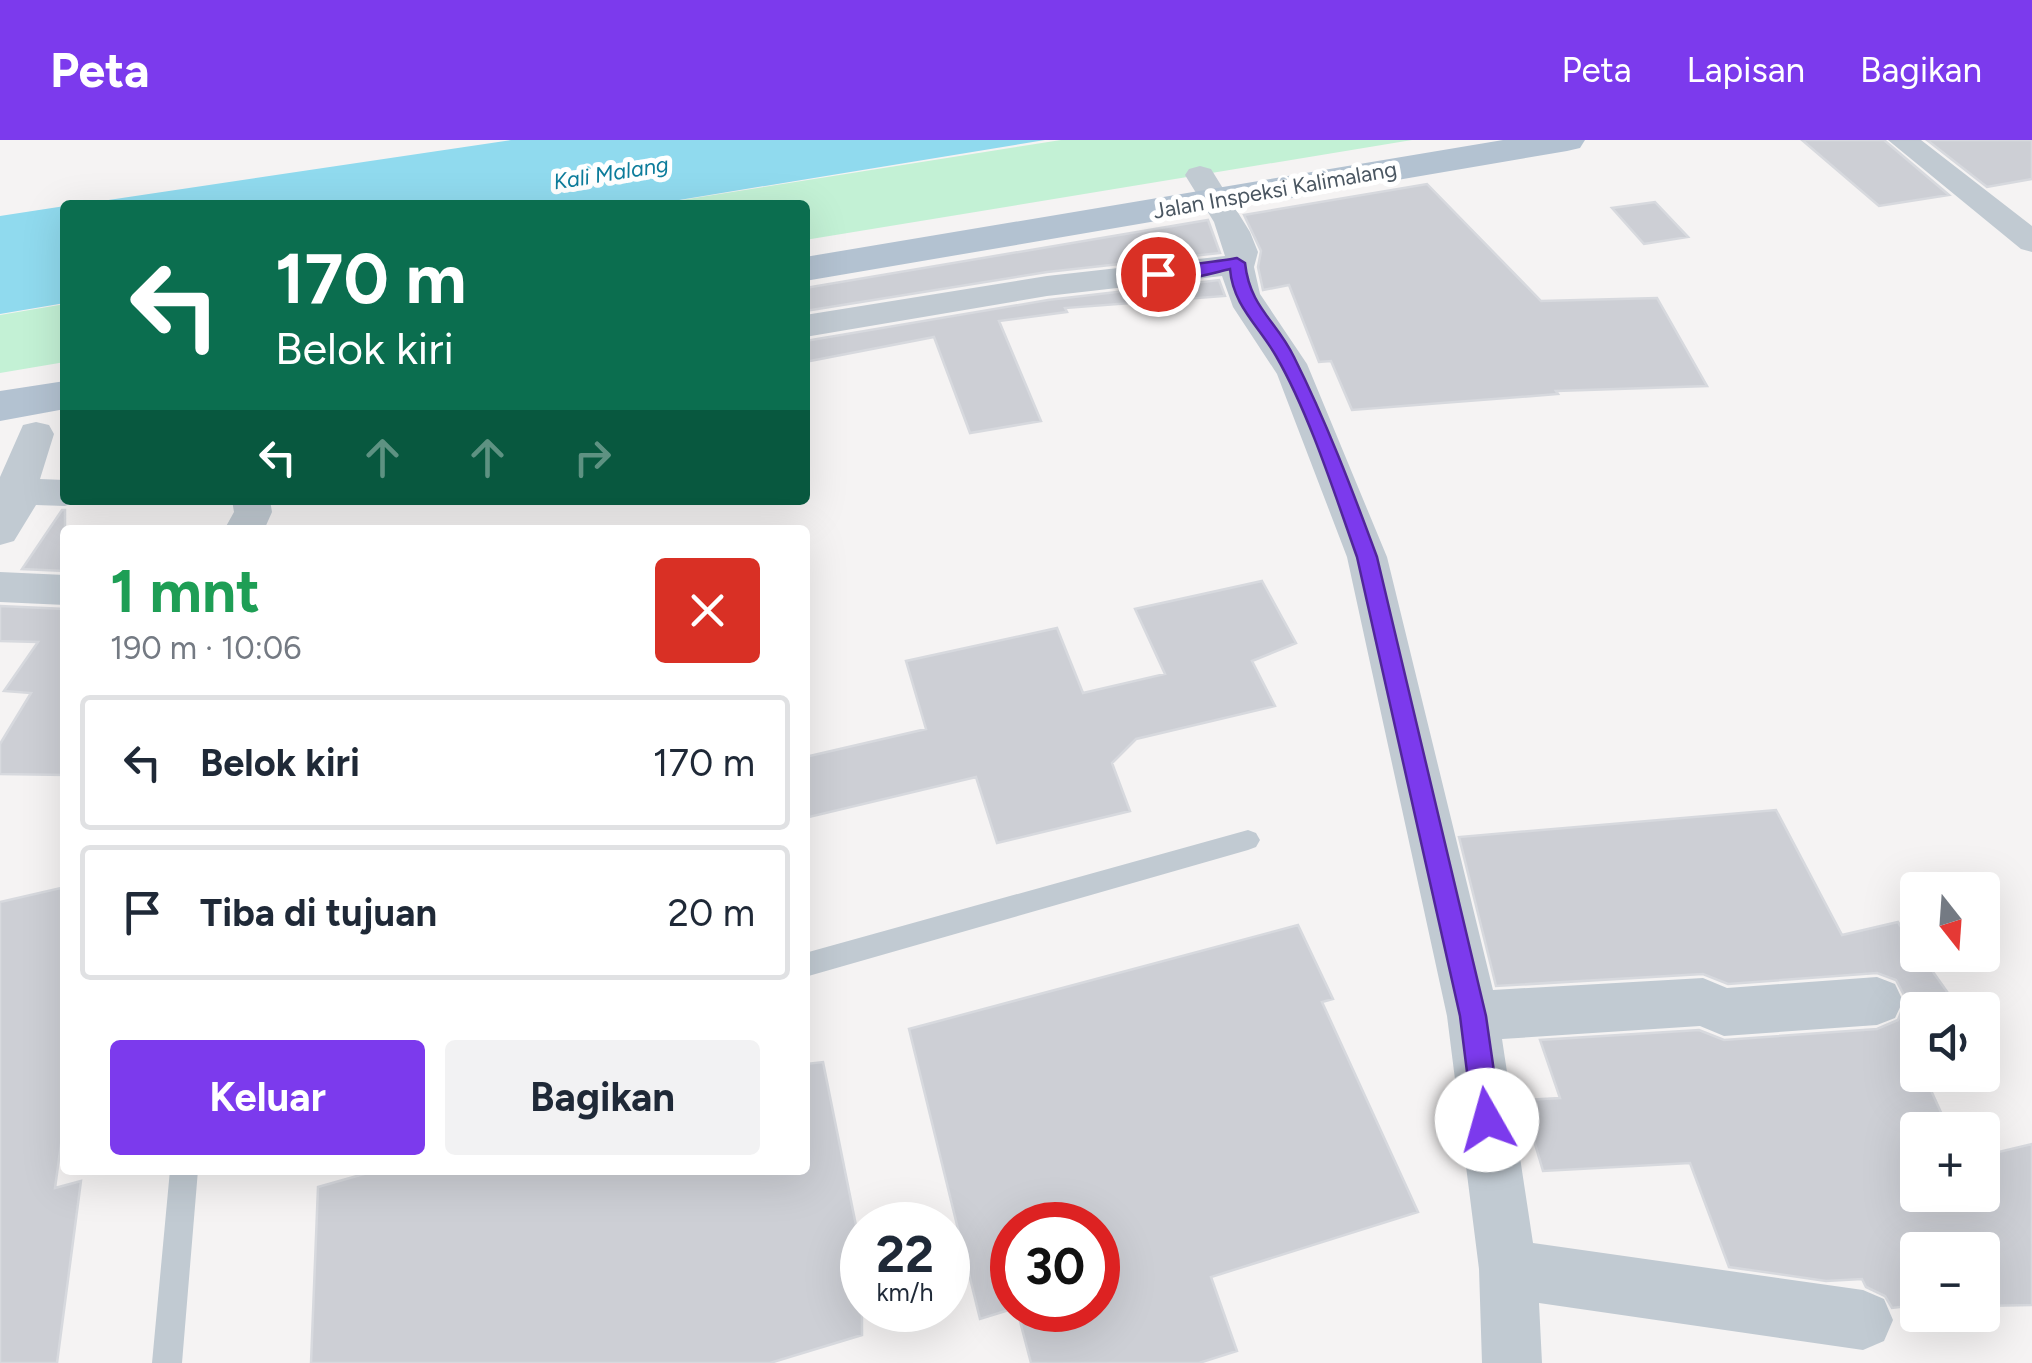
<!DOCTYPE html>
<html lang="id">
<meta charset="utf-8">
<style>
:root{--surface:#fff;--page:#f2f2f3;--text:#1f2937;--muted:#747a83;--line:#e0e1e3;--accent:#7c3aed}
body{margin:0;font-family:Figtree,sans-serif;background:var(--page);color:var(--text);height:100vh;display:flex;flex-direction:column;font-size:38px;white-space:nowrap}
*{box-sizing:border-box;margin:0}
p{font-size:32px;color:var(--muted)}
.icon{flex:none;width:55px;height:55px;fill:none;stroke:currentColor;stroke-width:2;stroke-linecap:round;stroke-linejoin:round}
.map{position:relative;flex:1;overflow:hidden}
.details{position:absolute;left:60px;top:385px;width:750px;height:650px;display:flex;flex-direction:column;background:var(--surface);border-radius:10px;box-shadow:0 10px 40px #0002}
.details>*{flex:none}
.guide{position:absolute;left:60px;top:60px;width:750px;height:305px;border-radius:10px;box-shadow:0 10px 40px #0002;background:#0b6e4f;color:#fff;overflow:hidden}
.needle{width:65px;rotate:163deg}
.controls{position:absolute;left:1900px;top:732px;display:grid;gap:20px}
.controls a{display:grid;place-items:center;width:100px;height:100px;border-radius:10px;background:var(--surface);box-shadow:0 10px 40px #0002;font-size:50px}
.speed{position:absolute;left:840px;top:1062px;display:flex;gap:20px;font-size:50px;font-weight:700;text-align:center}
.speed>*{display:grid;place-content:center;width:130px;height:130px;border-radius:50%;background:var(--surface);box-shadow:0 10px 40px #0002;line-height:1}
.speed small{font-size:25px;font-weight:400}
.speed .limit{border:15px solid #d22;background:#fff;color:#111}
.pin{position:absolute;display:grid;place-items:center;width:85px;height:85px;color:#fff;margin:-42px;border:5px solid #fff;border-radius:50%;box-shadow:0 2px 10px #0007}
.me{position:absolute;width:110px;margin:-55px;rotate:353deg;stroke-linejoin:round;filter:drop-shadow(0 0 8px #0008)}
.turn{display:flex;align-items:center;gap:35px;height:210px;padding:0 50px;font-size:45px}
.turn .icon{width:130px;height:130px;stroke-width:2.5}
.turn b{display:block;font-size:70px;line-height:85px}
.lanes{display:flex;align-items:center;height:95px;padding:0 50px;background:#0003;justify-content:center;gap:50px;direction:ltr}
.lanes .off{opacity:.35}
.round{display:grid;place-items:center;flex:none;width:105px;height:105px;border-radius:10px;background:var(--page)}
.headline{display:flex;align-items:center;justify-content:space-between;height:170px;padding:0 50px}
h1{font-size:60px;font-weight:700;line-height:75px;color:#1e9e55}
.cta{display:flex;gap:20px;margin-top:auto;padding:20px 50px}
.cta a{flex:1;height:115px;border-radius:10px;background:var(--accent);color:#fff;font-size:40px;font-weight:700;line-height:115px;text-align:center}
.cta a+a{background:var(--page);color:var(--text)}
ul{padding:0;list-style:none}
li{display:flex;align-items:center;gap:30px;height:135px;margin:0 20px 15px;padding:0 30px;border:5px solid var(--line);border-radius:10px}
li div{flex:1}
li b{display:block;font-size:38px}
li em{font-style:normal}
header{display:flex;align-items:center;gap:60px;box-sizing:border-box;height:140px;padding:0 50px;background:var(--accent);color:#fff}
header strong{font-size:48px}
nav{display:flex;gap:55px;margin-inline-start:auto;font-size:35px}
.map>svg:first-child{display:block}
</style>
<header>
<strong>Peta</strong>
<nav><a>Peta</a><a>Lapisan</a><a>Bagikan</a></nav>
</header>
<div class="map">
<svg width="2032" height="1223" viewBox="0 0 2032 1223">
<rect width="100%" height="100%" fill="#f5f3f3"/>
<!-- green -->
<path fill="#c3f1d5" d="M 1061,0 L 1412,0 L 805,100 L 805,65 L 650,65 Z
M 65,164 L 65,222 L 0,233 L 0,175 Z"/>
<!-- water -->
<path fill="#90daee" d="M 511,0 L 1045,0 L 649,65 L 75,65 Z
M 65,66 L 65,163 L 0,174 L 0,76 Z"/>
<!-- building -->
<path fill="#cdcfd5" stroke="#d7d9de" stroke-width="2.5" d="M 1802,0 L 1884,0 L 1949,55 L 1879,66 Z
M 1927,0 L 2032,0 L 2032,39 L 1987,47 Z
M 1427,44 L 1541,161 L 1657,158 L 1707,246 L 1556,251 L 1558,254 L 1352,270 L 1331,221 L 1319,222 L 1289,145 L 1263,150 L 1258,127 L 1261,111 L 1244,75 Z
M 1655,62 L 1688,97 L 1644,104 L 1612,68 Z
M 1208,80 L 1220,113 L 1047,132 L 805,171 L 805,148 Z
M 1219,140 L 1225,156 L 1065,168 L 1067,172 L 999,181 L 1041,281 L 970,293 L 934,197 L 805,222 L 805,201 L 1048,160 Z
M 62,370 L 65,370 L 65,431 L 22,429 Z
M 1262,441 L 1296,503 L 1252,521 L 1275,566 L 1136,599 L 1112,623 L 1130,671 L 997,703 L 976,637 L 805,678 L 805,617 L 926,589 L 906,521 L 1057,488 L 1083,553 L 1165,534 L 1135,469 Z
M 0,466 L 65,469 L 65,635 L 0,634 L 0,604 L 31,553 L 4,551 L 38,502 L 0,501 Z
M 1776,670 L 1842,795 L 1898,782 L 1918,815 L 1921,815 L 1960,870 L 1918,870 L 1918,935 L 1924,935 L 1949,990 L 1918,990 L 1918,1055 L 1982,1055 L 1982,1016 L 2032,1004 L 2032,1165 L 1982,1166 L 1982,1110 L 1918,1110 L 1918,1165 L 1892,1168 L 1885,1156 L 1866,1147 L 1862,1139 L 1826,1141 L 1729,1127 L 1690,1023 L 1543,1031 L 1522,960 L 1560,958 L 1540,900 L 1699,890 L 1724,900 L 1877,889 L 1898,880 L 1906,859 L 1896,840 L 1877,833 L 1728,844 L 1703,834 L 1496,846 L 1459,697 Z
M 65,747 L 65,975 L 55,1048 L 81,1041 L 57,1223 L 0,1223 L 0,762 Z
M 1298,785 L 1333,859 L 1322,862 L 1418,1072 L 1211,1137 L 1237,1211 L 1199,1223 L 1031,1223 L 1017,1170 L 1098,1170 L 1098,1085 L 1012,1085 L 1012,1169 L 980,1179 L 909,889 Z
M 823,922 L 862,1115 L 862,1195 L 770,1223 L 311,1223 L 318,1047 L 378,1030 L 805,1030 L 805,924 Z"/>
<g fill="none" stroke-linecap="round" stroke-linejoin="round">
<!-- lane -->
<path fill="#c1cad2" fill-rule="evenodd" d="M 1248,690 L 1256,693 L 1260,700 L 1256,707 L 1248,710 L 805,837 L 805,813 Z
M 170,1030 L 198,1030 L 182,1223 L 152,1223 Z"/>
<!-- street -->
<path fill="#c1cad2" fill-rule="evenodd" d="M 1888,0 L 1921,0 L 2032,86 L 2032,112 L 2021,109 Z
M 1200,26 L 1211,29 L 1250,92 L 1258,112 L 1254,127 L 1260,154 L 1307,224 L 1387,417 L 1493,850 L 1703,838 L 1727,848 L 1877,837 L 1895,844 L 1903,861 L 1895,878 L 1877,885 L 1724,896 L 1700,886 L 1502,899 L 1533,1103 L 1863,1150 L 1884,1159 L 1893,1180 L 1884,1201 L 1863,1210 L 1539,1163 L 1542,1223 L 1482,1223 L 1479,1129 L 1447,876 L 1347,417 L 1277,234 L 1233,167 L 1222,136 L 1047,156 L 805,197 L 805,175 L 1047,136 L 1225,116 L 1214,82 L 1185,35 L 1189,29 Z
M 36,282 L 49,285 L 54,294 L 40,339 L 65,340 L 65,360 L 80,360 L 65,366 L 36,365 L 14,401 L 0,405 L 0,337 L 23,285 Z
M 232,360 L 270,360 L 272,372 L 264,390 L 224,390 L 234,372 Z
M 0,432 L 65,435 L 65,465 L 0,462 Z"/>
<!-- primary -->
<path fill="#b3c2d1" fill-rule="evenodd" d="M 1503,0 L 1585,0 L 1580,8 L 1567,11 L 805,141 L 805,117 Z
M 65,241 L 65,269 L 0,281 L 0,251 Z"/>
</g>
<!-- route -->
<path fill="#7c3aed" stroke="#51269a" stroke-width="2.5" d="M 1237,118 L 1245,123 C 1250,168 1276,180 1294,217 C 1326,281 1352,349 1377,417 L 1486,876 L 1501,980 L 1497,990 L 1487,994 L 1477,990 L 1473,980 L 1460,876 L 1357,417 C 1335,355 1309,273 1276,216 C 1259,186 1233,166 1230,129 C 1208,134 1169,147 1150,134 C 1160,126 1219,122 1237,118 Z"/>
<g text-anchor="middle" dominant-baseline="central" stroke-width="10" stroke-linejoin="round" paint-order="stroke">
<!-- far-water labels -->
<g font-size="22" font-style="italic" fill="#0c7c9b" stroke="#fff">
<text transform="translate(611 33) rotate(-9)">Kali Malang</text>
</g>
<!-- far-street labels -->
<g font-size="22" fill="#4a5661" stroke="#fff">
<text transform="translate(1275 50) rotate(-10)">Jalan Inspeksi Kalimalang</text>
</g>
</g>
</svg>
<div class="controls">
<a><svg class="needle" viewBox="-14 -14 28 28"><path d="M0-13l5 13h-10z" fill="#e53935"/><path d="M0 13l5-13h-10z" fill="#747a83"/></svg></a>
<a><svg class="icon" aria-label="sound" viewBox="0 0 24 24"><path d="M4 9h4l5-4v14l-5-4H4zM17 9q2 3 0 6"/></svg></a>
<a>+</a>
<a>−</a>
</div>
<div class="speed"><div>22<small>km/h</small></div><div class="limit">30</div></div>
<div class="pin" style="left:1158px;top:134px;background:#d93025"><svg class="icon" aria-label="arrive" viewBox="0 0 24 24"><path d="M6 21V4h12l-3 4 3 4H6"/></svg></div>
<svg class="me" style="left:1487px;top:980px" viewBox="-20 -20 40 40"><circle r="19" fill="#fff"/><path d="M0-13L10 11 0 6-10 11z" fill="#7c3aed"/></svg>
<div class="guide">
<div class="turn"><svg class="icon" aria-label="left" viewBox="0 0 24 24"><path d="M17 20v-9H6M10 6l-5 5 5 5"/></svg><div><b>170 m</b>Belok kiri</div></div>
<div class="lanes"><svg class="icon" aria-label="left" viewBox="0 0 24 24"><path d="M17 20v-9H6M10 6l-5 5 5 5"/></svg><svg class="icon off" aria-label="ahead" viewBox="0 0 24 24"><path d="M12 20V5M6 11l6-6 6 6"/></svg><svg class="icon off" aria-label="ahead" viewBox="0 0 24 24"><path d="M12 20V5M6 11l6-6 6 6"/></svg><svg class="icon off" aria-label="right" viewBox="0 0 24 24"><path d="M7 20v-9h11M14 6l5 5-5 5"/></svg></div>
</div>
<section class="details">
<div class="headline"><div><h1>1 mnt</h1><p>190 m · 10:06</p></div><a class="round" style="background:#d93025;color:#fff"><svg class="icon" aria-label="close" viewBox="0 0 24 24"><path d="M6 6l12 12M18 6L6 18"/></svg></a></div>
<ul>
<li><svg class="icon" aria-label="left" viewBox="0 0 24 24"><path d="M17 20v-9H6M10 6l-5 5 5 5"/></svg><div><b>Belok kiri</b></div><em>170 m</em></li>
<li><svg class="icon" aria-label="arrive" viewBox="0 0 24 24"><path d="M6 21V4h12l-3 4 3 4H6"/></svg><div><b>Tiba di tujuan</b></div><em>20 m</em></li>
</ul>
<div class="cta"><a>Keluar</a><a>Bagikan</a></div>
</section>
</div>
